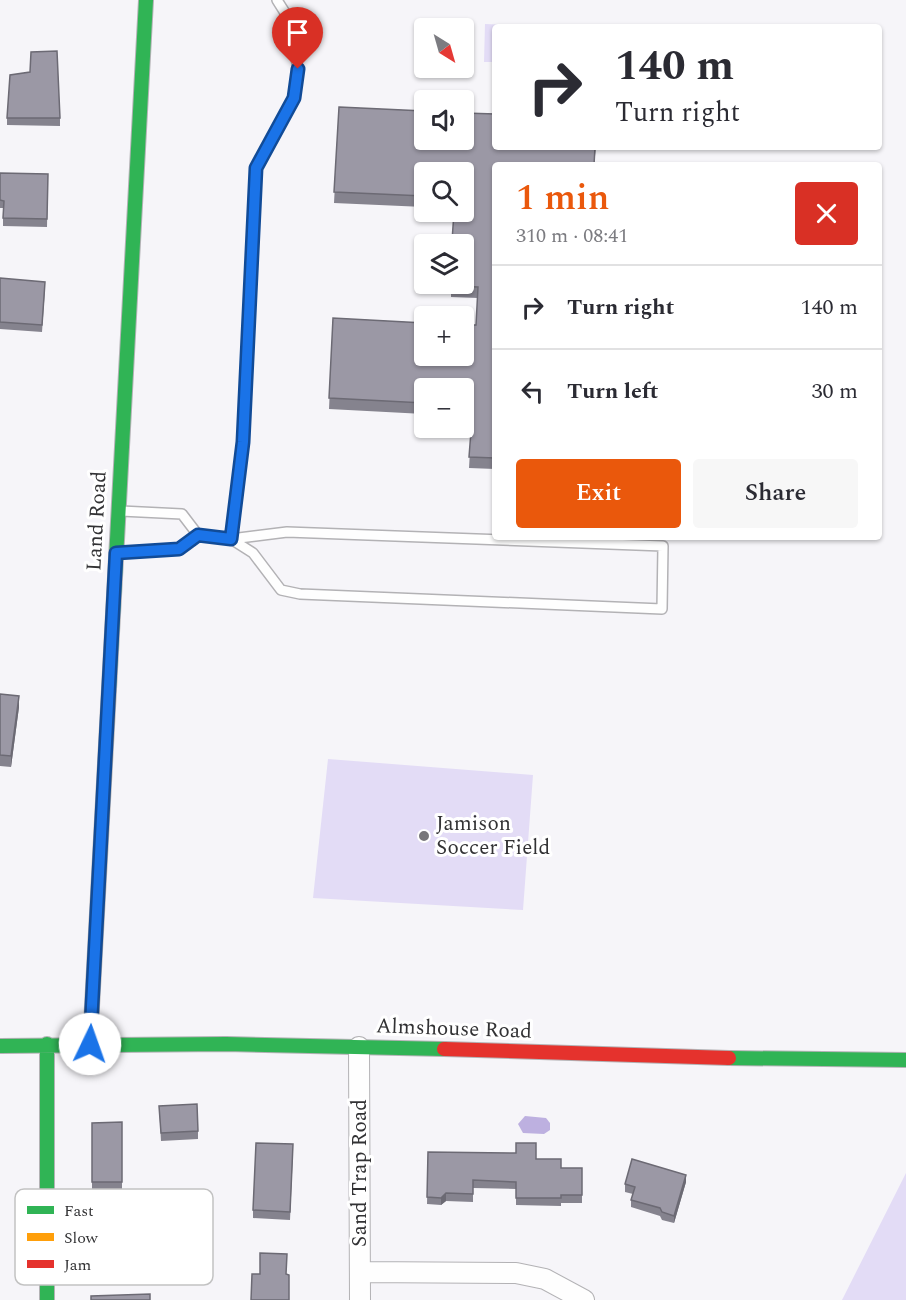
<!DOCTYPE html>
<meta charset="utf-8">
<style>
:root{--surface:#fff;--page:#f7f7f7;--text:#2b2b33;--muted:#7c7c81;--line:#e1e1e2;--accent:#ea580c}
body{margin:0;font-family:Spectral,serif;background:var(--page);color:var(--text);height:100vh;display:flex;flex-direction:column;font-size:22px;white-space:nowrap}
*{box-sizing:border-box;margin:0}
p{font-size:20px;color:var(--muted)}
.icon{flex:none;width:33px;height:33px;fill:none;stroke:currentColor;stroke-width:2;stroke-linecap:round;stroke-linejoin:round}
.map{position:relative;flex:1;overflow:hidden}
.side{position:absolute;left:492px;top:162px;width:390px;height:378px;display:flex;flex-direction:column;background:var(--surface);border-radius:6px;box-shadow:0 2px 4px #0004}
.side>*{flex:none}
.top-card{position:absolute;left:492px;top:24px;width:390px;height:126px;border-radius:6px;box-shadow:0 2px 4px #0004;background:#fff;color:var(--text);overflow:hidden}
.needle{width:39px;rotate:143deg}
.fabs{position:absolute;left:414px;top:18px;display:grid;gap:12px}
.fabs a{display:grid;place-items:center;width:60px;height:60px;border-radius:6px;background:var(--surface);box-shadow:0 2px 4px #0004;font-size:30px}
.pin{position:absolute;display:grid;place-items:center;width:51px;height:51px;color:#fff;margin:-62px -26px;border-radius:50% 50% 50% 0;rotate:-45deg;box-shadow:0 0 6px #0007}
.pin .icon{rotate:45deg}
.me{position:absolute;width:66px;margin:-33px;rotate:3deg;stroke-linejoin:round;filter:drop-shadow(0 0 4px #0008)}
.turn{display:flex;align-items:center;gap:21px;height:126px;padding:0 24px;font-size:27px}
.turn .icon{width:78px;height:78px;stroke-width:2.5}
.turn b{display:block;font-size:42px;line-height:51px}
.round{display:grid;place-items:center;flex:none;width:63px;height:63px;border-radius:6px;background:var(--page)}
.headline{display:flex;align-items:center;justify-content:space-between;height:102px;padding:0 24px}
h1{font-size:36px;font-weight:600;line-height:45px;color:var(--accent)}
.cta{display:flex;gap:12px;margin-top:auto;padding:12px 24px}
.cta a{flex:1;height:69px;border-radius:6px;background:var(--accent);color:#fff;font-size:24px;font-weight:600;line-height:69px;text-align:center}
.cta a+a{background:var(--page);color:var(--text)}
ul{padding:0;list-style:none}
li{display:flex;align-items:center;gap:18px;height:84px;padding:0 24px;border-top:2px solid var(--line)}
li div{flex:1}
li b{display:block;font-size:22px}
li em{font-style:normal}
.map>svg:first-child{display:block}
</style>
<div class="map">
<svg width="906" height="1300" viewBox="0 0 906 1300">
<rect width="100%" height="100%" fill="#f6f5f9"/>
<!-- green -->
<path fill="#e3dcf6" d="M 485,24 L 556,27 L 495,27 L 495,62 L 484,62 Z
M 328,759 L 533,775 L 523,910 L 313,898 Z
M 906,1173 L 906,1300 L 842,1300 Z"/>
<!-- water -->
<path fill="#bdb0e0" d="M 525,1116 L 546,1118 L 550,1123 L 550,1130 L 544,1134 L 523,1133 L 518,1124 Z"/>
<g fill="none" stroke-linecap="round" stroke-linejoin="round">
<defs>
<path id="lane" d="M 121,511 L 182,514 L 198,535 L 231,539 L 287,532 L 663,546 L 662,609 L 300,594 L 281,590 L 253,553 L 231,539
M 231,539 L 243,442 L 256,168 L 294,98 L 298,69 L 289,19 L 277,0
M 119,553 L 179,549 L 198,535"/>
<path id="street" d="M 359,1047 L 360,1300
M 360,1272 L 516,1273 L 545,1279 L 584,1300"/>
<path id="fast" d="M 109,689 L 146,0
M 47,1044 L 47,1300
M 0,1046 L 226,1044 L 444,1049
M 729,1058 L 906,1060"/>
<path id="slow" d="M 90,1044 L 109,689"/>
<path id="jam" d="M 444,1049 L 729,1058"/>
</defs>
<!-- lane casing -->
<use href="#lane" stroke="#b3b2b5" stroke-width="12"/>
<!-- street casing -->
<use href="#street" stroke="#b3b2b5" stroke-width="22"/>
<!-- fast casing -->
<use href="#fast" stroke="#b3b2b5" stroke-width="16"/>
<!-- slow casing -->
<use href="#slow" stroke="#b3b2b5" stroke-width="16"/>
<!-- jam casing -->
<use href="#jam" stroke="#b3b2b5" stroke-width="16"/>
<!-- lane -->
<use href="#lane" stroke="#fefefe" stroke-width="9"/>
<!-- street -->
<use href="#street" stroke="#fefefe" stroke-width="20"/>
<!-- fast -->
<use href="#fast" stroke="#30b455" stroke-width="14"/>
<!-- slow -->
<use href="#slow" stroke="#ff9f0a" stroke-width="14"/>
<!-- jam -->
<use href="#jam" stroke="#e5322d" stroke-width="14"/>
</g>
<!-- wall -->
<path fill="#85838e" d="M 339,107 L 424,111 L 424,140 L 464,140 L 464,113 L 495,114 L 495,147 L 596,147 L 594,165 L 495,165 L 495,469 L 469,468 L 472,416 L 464,416 L 464,388 L 424,388 L 424,414 L 329,409 L 333,318 L 424,323 L 424,356 L 464,356 L 464,325 L 476,325 L 478,298 L 451,297 L 451,286 L 437,286 L 437,284 L 464,284 L 464,244 L 438,244 L 438,241 L 452,241 L 454,212 L 464,212 L 464,172 L 424,172 L 424,207 L 334,203 Z
M 7,118 L 60,118 L 60,126 L 7,125 Z
M 0,173 L 48,174 L 47,227 L 3,226 L 3,208 L 0,208 Z
M 0,278 L 45,289 L 42,332 L 0,329 Z
M 0,694 L 19,707 L 11,767 L 0,766 Z
M 159,1106 L 198,1131 L 198,1139 L 161,1141 Z
M 122,1122 L 122,1189 L 92,1190 L 92,1123 Z
M 293,1152 L 290,1220 L 253,1218 L 253,1210 Z
M 428,1152 L 536,1159 L 561,1168 L 582,1168 L 582,1203 L 561,1203 L 561,1206 L 516,1205 L 516,1189 L 473,1188 L 473,1202 L 446,1201 L 441,1205 L 427,1204 Z
M 686,1182 L 674,1223 L 662,1220 L 660,1216 L 631,1207 L 631,1200 L 633,1194 L 625,1192 L 625,1184 Z"/>
<!-- shaded-wall -->
<path fill="#6c6a74" d="M 19,696 L 19,707 L 11,767 L 11,756 Z
M 686,1175 L 686,1182 L 674,1223 L 674,1216 Z
M 446,1193 L 446,1201 L 441,1205 L 441,1198 Z"/>
<!-- building -->
<path fill="#9b98a5" stroke="#6c6a74" stroke-width="1.5" d="M 57,51 L 60,118 L 7,118 L 10,75 L 30,72 L 31,52 Z
M 339,107 L 424,111 L 424,140 L 464,140 L 464,113 L 495,114 L 495,147 L 595,147 L 594,165 L 495,165 L 495,458 L 469,457 L 473,405 L 464,405 L 464,388 L 424,388 L 424,403 L 329,398 L 333,318 L 424,323 L 424,356 L 464,356 L 464,325 L 476,325 L 478,287 L 451,286 L 451,284 L 464,284 L 464,244 L 438,244 L 438,241 L 452,241 L 454,212 L 464,212 L 464,172 L 424,172 L 424,196 L 334,192 Z
M 0,173 L 48,174 L 47,219 L 3,218 L 4,201 L 0,200 Z
M 0,278 L 45,282 L 42,325 L 0,322 Z
M 0,694 L 19,696 L 11,756 L 0,755 Z
M 197,1104 L 198,1131 L 161,1133 L 159,1106 Z
M 122,1122 L 122,1182 L 92,1182 L 92,1123 Z
M 256,1143 L 293,1144 L 290,1212 L 253,1210 Z
M 516,1143 L 536,1143 L 536,1159 L 561,1159 L 561,1168 L 582,1168 L 582,1195 L 561,1195 L 561,1198 L 516,1198 L 516,1182 L 473,1180 L 473,1194 L 446,1193 L 441,1198 L 427,1197 L 428,1152 L 516,1153 Z
M 632,1159 L 686,1175 L 674,1216 L 662,1212 L 660,1208 L 631,1200 L 635,1187 L 625,1184 Z
M 260,1253 L 287,1254 L 286,1274 L 289,1275 L 289,1300 L 251,1300 L 252,1274 L 260,1274 Z
M 150,1294 L 150,1300 L 91,1300 L 91,1296 Z"/>
<g fill="none" stroke-linecap="round" stroke-linejoin="round">
<defs>
<path id="route" d="M 90,1044 L 116,553 L 179,549 L 198,535 L 231,539 L 243,442 L 256,168 L 294,98 L 298,69"/>
</defs>
<!-- route casing -->
<use href="#route" stroke="#114b97" stroke-width="15"/>
<!-- route -->
<use href="#route" stroke="#1a73e8" stroke-width="10"/>
</g>
<!-- markers -->
<circle fill="#777679" stroke="#fff" stroke-width="2" cx="424" cy="836" r="6"/>
<g text-anchor="middle" dominant-baseline="central" stroke-width="6" stroke-linejoin="round" paint-order="stroke">
<!-- street labels -->
<g font-size="21" fill="#323234" stroke="#fff">
<text transform="translate(97 521) rotate(-87)">Land Road</text>
<text transform="translate(454 1029) rotate(2)">Almshouse Road</text>
<text transform="translate(360 1173) rotate(-90)">Sand Trap Road</text>
</g>
<!-- poi labels -->
<g font-size="21" fill="#323234" stroke="#fff" text-anchor="start">
<text x="436" y="824">Jamison<tspan x="436" dy="24">Soccer Field</tspan></text>
</g>
</g>
<!-- legend -->
<rect x="15" y="1189" width="198" height="96" rx="9" fill="#fff" stroke="#c2c2c2" stroke-width="1.5"/>
<rect x="27" y="1206" width="27" height="8" fill="#30b455"/>
<rect x="27" y="1233" width="27" height="8" fill="#ff9f0a"/>
<rect x="27" y="1260" width="27" height="8" fill="#e5322d"/>
<g font-size="16" fill="#323234">
<text x="64" y="1216">Fast</text>
<text x="64" y="1243">Slow</text>
<text x="64" y="1270">Jam</text>
</g>
</svg>
<div class="fabs">
<a><svg class="needle" viewBox="-14 -14 28 28"><path d="M0-13l5 13h-10z" fill="#e53935"/><path d="M0 13l5-13h-10z" fill="#7c7c81"/></svg></a>
<a><svg class="icon" aria-label="sound" viewBox="0 0 24 24"><path d="M4 9h4l5-4v14l-5-4H4zM17 9q2 3 0 6"/></svg></a>
<a><svg class="icon" aria-label="search" viewBox="0 0 24 24"><circle cx="10" cy="10" r="6"/><path d="M15 15l6 6"/></svg></a>
<a><svg class="icon" aria-label="layers" viewBox="0 0 24 24"><path d="M12 4l9 5-9 5-9-5zM3 14l9 5 9-5"/></svg></a>
<a>+</a>
<a>−</a>
</div>
<div class="pin" style="left:298px;top:69px;background:#d93025"><svg class="icon" aria-label="arrive" viewBox="0 0 24 24"><path d="M6 21V4h12l-3 4 3 4H6"/></svg></div>
<svg class="me" style="left:90px;top:1044px" viewBox="-20 -20 40 40"><circle r="19" fill="#fff"/><path d="M0-13L10 11 0 6-10 11z" fill="#1a73e8"/></svg>
<div class="top-card">
<div class="turn"><svg class="icon" aria-label="right" viewBox="0 0 24 24"><path d="M7 20v-9h11M14 6l5 5-5 5"/></svg><div><b>140 m</b>Turn right</div></div>
</div>
<section class="side">
<div class="headline"><div><h1>1 min</h1><p>310 m · 08:41</p></div><a class="round" style="background:#d93025;color:#fff"><svg class="icon" aria-label="close" viewBox="0 0 24 24"><path d="M6 6l12 12M18 6L6 18"/></svg></a></div>
<ul>
<li><svg class="icon" aria-label="right" viewBox="0 0 24 24"><path d="M7 20v-9h11M14 6l5 5-5 5"/></svg><div><b>Turn right</b></div><em>140 m</em></li>
<li><svg class="icon" aria-label="left" viewBox="0 0 24 24"><path d="M17 20v-9H6M10 6l-5 5 5 5"/></svg><div><b>Turn left</b></div><em>30 m</em></li>
</ul>
<div class="cta"><a>Exit</a><a>Share</a></div>
</section>
</div>
